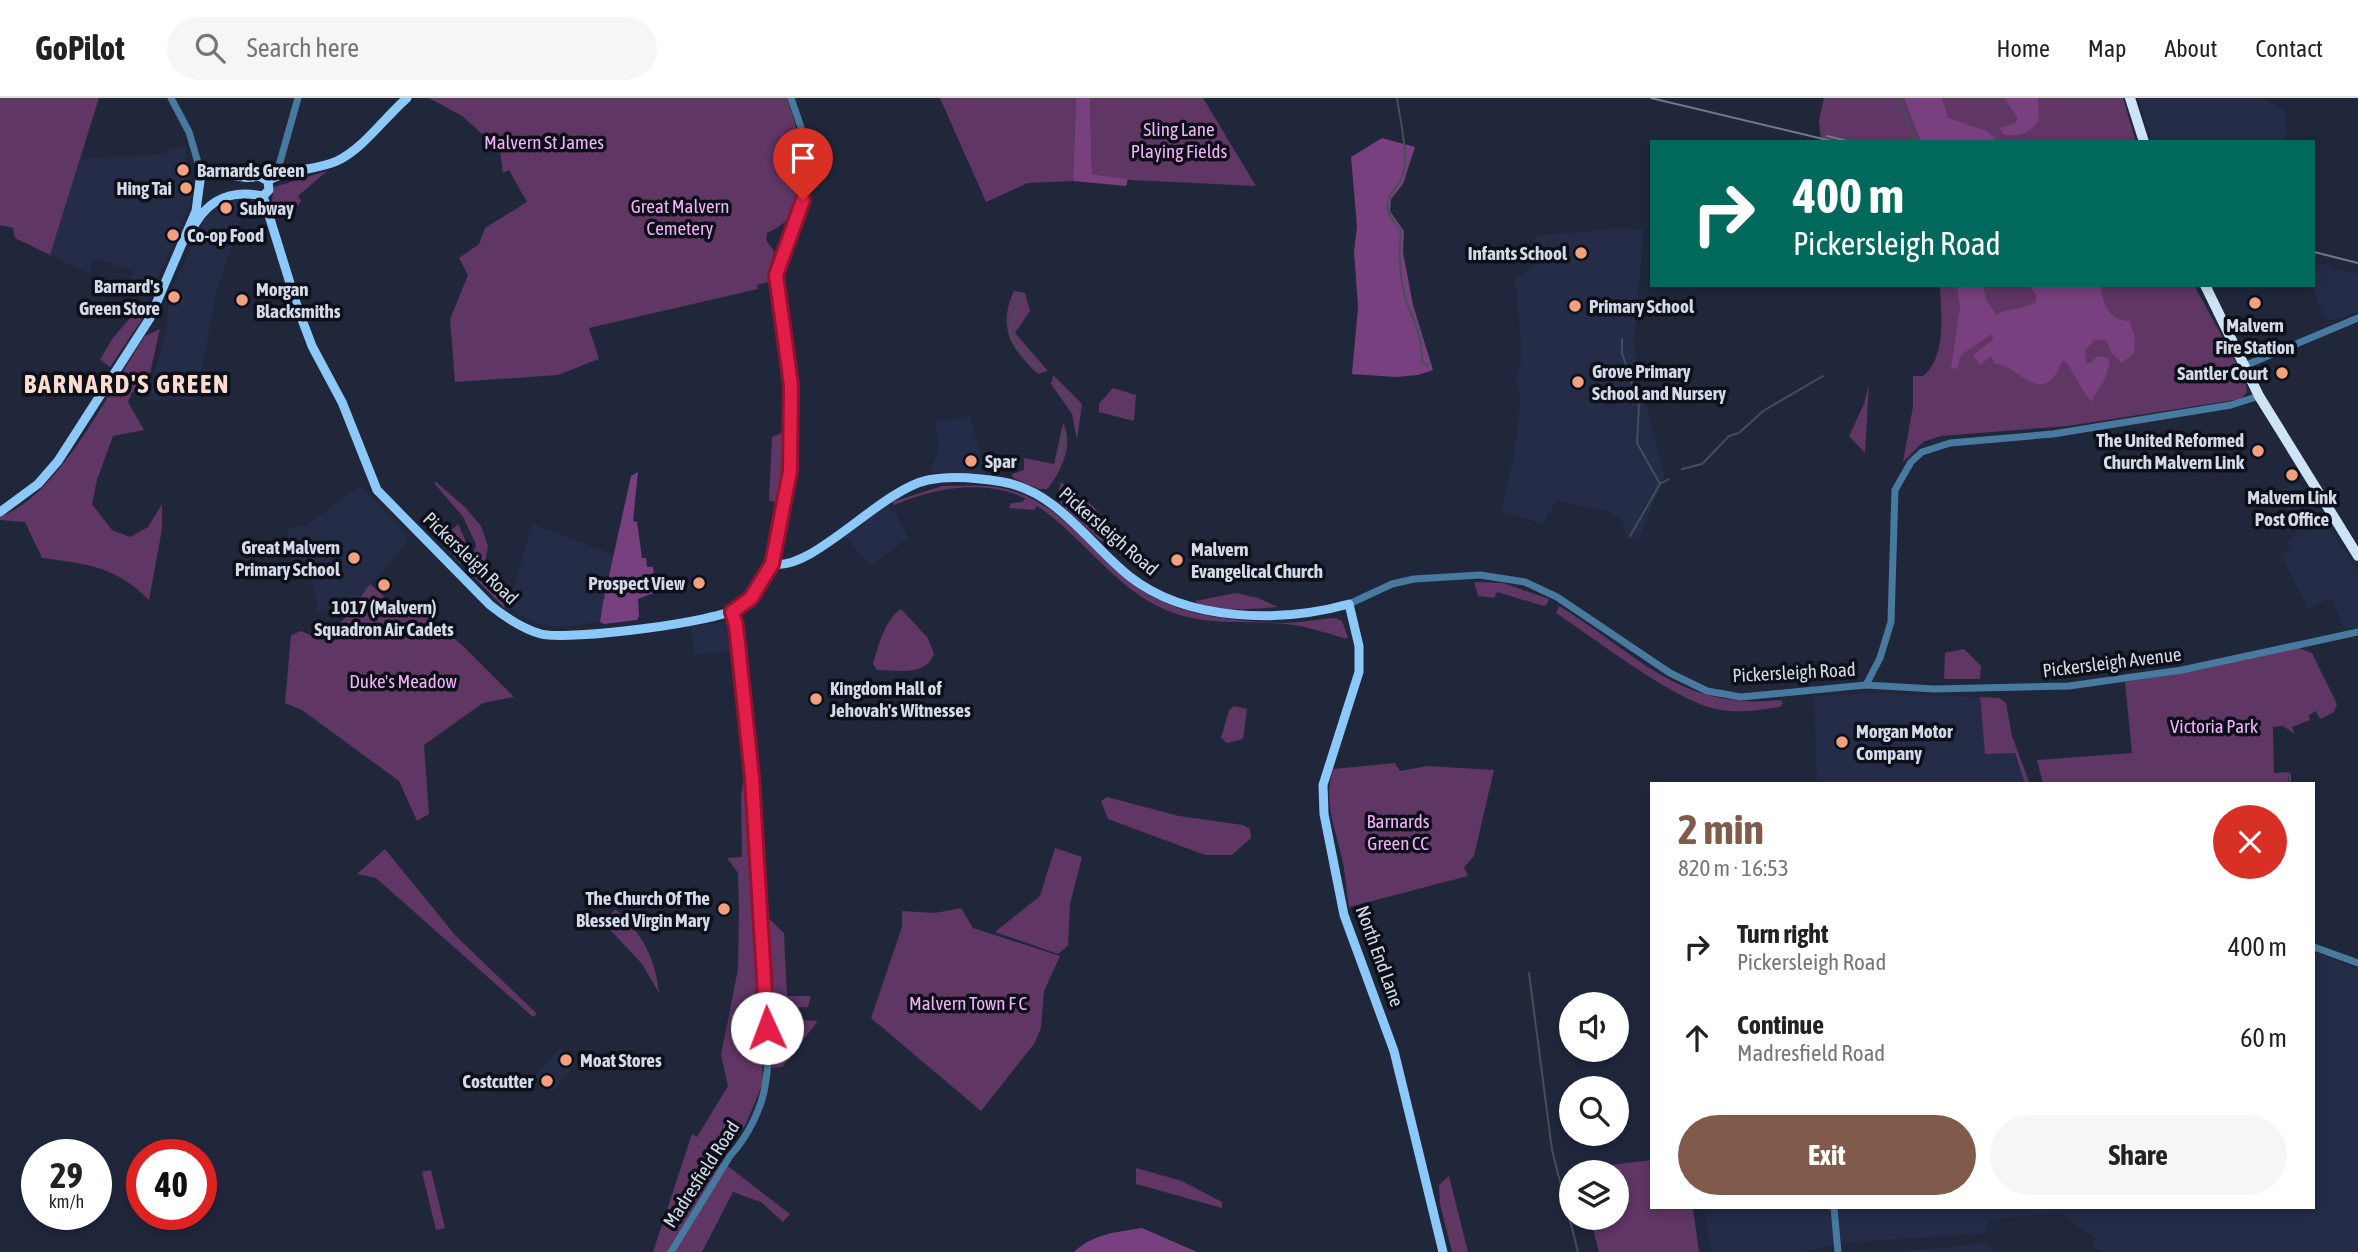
<!DOCTYPE html>
<meta charset="utf-8">
<style>
:root{--surface:#fff;--page:#f6f6f6;--text:#222;--muted:#767676;--line:#e0e0e0;--accent:#805b4b}
body{margin:0;font-family:"Asap Condensed",sans-serif;background:var(--page);color:var(--text);height:100vh;display:flex;flex-direction:column;font-size:26px;white-space:nowrap}
*{box-sizing:border-box;margin:0}
p{font-size:23px;color:var(--muted)}
.icon{flex:none;width:38px;height:38px;fill:none;stroke:currentColor;stroke-width:2;stroke-linecap:round;stroke-linejoin:round}
.map{position:relative;flex:1;overflow:hidden}
.panel{position:absolute;left:1650px;top:684px;width:665px;height:427px;display:flex;flex-direction:column;background:var(--surface);border-radius:0px;box-shadow:0 4px 10px #0003}
.panel>*{flex:none}
.top-card{position:absolute;left:1650px;top:42px;width:665px;height:147px;border-radius:0px;box-shadow:0 4px 10px #0003;background:#00695c;color:#fff;overflow:hidden}
.fabs{position:absolute;left:1559px;top:894px;display:grid;gap:14px}
.fabs a{display:grid;place-items:center;width:70px;height:70px;border-radius:50%;background:var(--surface);box-shadow:0 4px 10px #0003;font-size:35px}
.speed{position:absolute;left:21px;top:1041px;display:flex;gap:14px;font-size:35px;font-weight:700;text-align:center}
.speed>*{display:grid;place-content:center;width:91px;height:91px;border-radius:50%;background:var(--surface);box-shadow:0 4px 10px #0003;line-height:1}
.speed small{font-size:18px;font-weight:400}
.speed .limit{border:10px solid #d22;background:#fff;color:#111}
.pin{position:absolute;display:grid;place-items:center;width:60px;height:60px;color:#fff;margin:-72px -30px;border-radius:50% 50% 50% 0;rotate:-45deg;box-shadow:0 0 7px #0007}
.pin .icon{rotate:45deg}
.me{position:absolute;width:77px;margin:-38px;rotate:358deg;stroke-linejoin:round;filter:drop-shadow(0 0 5px #0008)}
.turn{display:flex;align-items:center;gap:24px;height:147px;padding:0 28px;font-size:32px}
.turn .icon{width:91px;height:91px;stroke-width:2.5}
.turn b{display:block;font-size:49px;line-height:60px}
.round{display:grid;place-items:center;flex:none;width:74px;height:74px;border-radius:37px;background:var(--page)}
.headline{display:flex;align-items:center;justify-content:space-between;height:119px;padding:0 28px}
h1{font-size:42px;font-weight:700;line-height:52px;color:var(--accent)}
.primary-button{display:flex;gap:14px;margin-top:auto;padding:14px 28px}
.primary-button a{flex:1;height:80px;border-radius:42px;background:var(--accent);color:#fff;font-size:28px;font-weight:700;line-height:80px;text-align:center}
.primary-button a+a{background:var(--page);color:var(--text)}
ul{padding:0;list-style:none}
li{display:flex;align-items:center;gap:21px;height:91px;padding:0 28px}
li div{flex:1}
li b{display:block;font-size:26px}
li em{font-style:normal}
header{display:flex;align-items:center;gap:42px;box-sizing:border-box;height:98px;padding:0 35px;background:var(--surface);border-bottom:2px solid var(--line)}
header strong{font-size:33px}
nav{display:flex;gap:38px;margin-inline-start:auto;font-size:24px}
.search{width:490px;height:63px;background:var(--page);display:flex;align-items:center;gap:18px;box-sizing:border-box;padding:0 24px;border-radius:38px;color:var(--muted);font-size:26px}
.map>svg:first-child{display:block}
</style>
<header>
<strong>GoPilot</strong>
<div class="search"><svg class="icon" aria-label="search" viewBox="0 0 24 24"><circle cx="10" cy="10" r="6"/><path d="M15 15l6 6"/></svg>Search here</div>
<nav><a>Home</a><a>Map</a><a>About</a><a>Contact</a></nav>
</header>
<div class="map">
<svg width="2358" height="1154" viewBox="0 0 2358 1154">
<rect width="100%" height="100%" fill="#20273b"/>
<!-- built -->
<path fill="#242c47" d="M 2139,0 L 2262,0 L 2286,14 L 2286,44 L 2152,44 Z
M 186,49 L 188,97 L 192,99 L 189,110 L 147,203 L 125,190 L 133,173 L 94,160 L 89,176 L 50,157 L 80,61 L 168,56 L 169,50 Z
M 242,97 L 247,103 L 217,192 L 196,301 L 148,302 L 167,227 L 169,200 L 193,145 L 205,121 Z
M 1622,130 L 1643,132 L 1634,250 L 1641,290 L 1665,377 L 1639,440 L 1627,442 L 1622,422 L 1604,412 L 1556,403 L 1543,426 L 1501,414 L 1514,357 L 1521,298 L 1515,281 L 1521,266 L 1521,242 L 1515,181 L 1534,168 L 1535,138 Z
M 2329,166 L 2331,171 L 2358,175 L 2358,213 L 2336,222 L 2328,222 L 2323,216 L 2311,187 L 2314,187 L 2314,167 Z
M 970,318 L 986,378 L 930,374 L 939,351 L 935,324 Z
M 2300,386 L 2358,473 L 2358,529 L 2344,531 L 2331,500 L 2308,511 L 2281,457 L 2291,452 L 2287,442 L 2297,437 L 2298,431 L 2278,392 Z
M 358,389 L 365,392 L 408,438 L 405,446 L 345,520 L 336,508 L 318,515 L 314,487 L 292,466 L 288,451 L 288,430 L 305,428 Z
M 887,407 L 896,416 L 908,440 L 874,466 L 868,465 L 845,438 Z
M 532,426 L 615,457 L 600,524 L 558,529 L 539,526 L 519,517 L 509,507 Z
M 725,524 L 731,528 L 734,553 L 694,557 L 691,529 Z
M 1878,595 L 1980,599 L 1981,620 L 2015,655 L 2025,686 L 1817,686 L 1814,598 Z
M 2314,854 L 2358,871 L 2358,1154 L 2105,1154 L 2092,1149 L 2096,1141 L 2061,1116 L 2048,1116 L 1989,1122 L 1985,1135 L 1844,1145 L 1804,1154 L 1711,1154 L 1704,1110 L 2314,1110 Z
M 560,950 L 576,965 L 552,994 L 535,978 Z
M 1988,1144 L 1995,1154 L 1887,1154 L 1951,1149 Z"/>
<!-- green -->
<path fill="#5f3664" d="M 0,0 L 99,0 L 50,157 L 15,140 L 13,130 L 0,127 Z
M 429,0 L 787,0 C 801,44 824,111 767,135 L 766,142 L 774,153 L 768,184 L 757,187 L 758,191 L 589,230 L 599,261 L 558,277 L 455,284 L 450,221 L 468,177 L 459,160 L 479,146 L 485,130 L 527,104 L 509,72 L 503,75 L 500,52 L 462,18 Z
M 940,0 L 1076,0 L 1073,83 L 1028,85 L 986,104 Z
M 1090,0 L 1203,0 L 1256,88 L 1131,82 L 1092,76 Z
M 1824,0 L 2123,0 L 2136,44 L 1821,44 L 1819,22 Z
M 327,73 L 298,98 L 301,103 L 287,122 L 280,120 L 271,109 L 274,89 Z
M 1940,187 L 2194,187 L 2245,281 L 2247,294 L 2241,301 L 2068,328 L 1941,338 L 1923,344 L 1903,364 L 1913,308 L 1913,278 L 1923,278 C 1947,258 1941,216 1940,187 Z
M 1014,193 L 1025,195 L 1030,213 L 1015,235 L 1048,273 L 1038,276 C 1011,251 997,230 1014,193 Z
M 142,206 L 149,211 L 110,269 L 100,262 L 112,241 Z
M 160,231 L 145,297 L 132,294 L 128,304 L 144,332 L 113,338 L 97,382 L 92,406 L 112,432 L 130,439 L 148,429 L 162,406 L 162,431 L 149,502 C 116,468 86,466 42,460 L 25,424 L 0,422 L 0,418 C 58,401 112,287 145,238 Z
M 1053,277 L 1082,306 L 1077,342 L 1072,316 L 1051,286 Z
M 1869,286 L 1865,355 L 1849,338 L 1864,306 Z
M 1113,290 L 1136,297 L 1134,323 L 1099,314 L 1099,306 Z
M 1063,325 C 1074,345 1062,374 1047,391 L 1039,391 L 1013,380 L 1012,376 L 1024,372 L 1024,360 L 1054,366 Z
M 784,334 L 787,338 L 783,379 L 777,405 L 769,402 L 772,339 Z
M 436,384 L 466,410 L 481,428 L 488,448 L 484,470 L 486,478 L 502,495 L 505,511 L 469,474 L 476,446 L 463,419 L 434,385 Z
M 1061,384 L 1094,409 L 1114,436 L 1102,444 L 1062,407 L 1057,398 Z
M 942,388 C 963,388 986,386 1006,391 C 1072,407 1101,476 1161,503 C 1197,520 1241,523 1281,525 C 1299,525 1317,521 1335,520 L 1342,523 L 1348,539 L 1346,541 C 1329,535 1311,530 1294,527 C 1251,521 1208,530 1166,512 C 1113,489 1084,439 1037,408 L 1034,412 L 1009,410 L 1011,405 L 1023,404 L 1025,400 C 982,381 936,390 894,407 L 892,404 Z
M 458,426 L 469,451 L 461,466 L 440,444 Z
M 1474,484 L 1503,485 L 1549,501 L 1547,506 L 1544,508 L 1497,494 L 1494,500 L 1478,498 Z
M 370,486 L 389,503 L 414,506 L 463,548 L 514,599 L 483,605 L 424,647 L 429,716 L 417,723 L 399,683 L 302,612 L 285,605 L 291,537 L 301,533 L 322,542 L 345,520 Z
M 1236,495 L 1258,500 L 1278,509 C 1259,511 1208,515 1195,503 Z
M 1559,508 C 1638,556 1679,613 1781,602 L 1783,605 L 1780,609 C 1759,612 1738,616 1716,611 C 1673,602 1596,541 1556,515 Z
M 901,511 L 928,540 L 934,556 C 925,579 899,572 877,572 L 873,566 C 878,549 885,521 901,511 Z
M 2296,549 L 2312,555 L 2337,606 L 2334,614 L 2320,621 L 2316,613 L 2309,617 L 2310,622 L 2292,629 L 2295,636 L 2283,628 L 2273,629 L 2274,675 L 2289,674 L 2288,686 L 2043,686 L 2037,662 L 2132,655 L 2125,584 L 2199,572 Z
M 1964,551 L 1981,568 L 1980,581 L 1944,581 L 1945,555 Z
M 1980,599 L 1999,600 L 2006,605 L 2012,638 L 2030,686 L 2025,686 L 2015,655 L 1985,656 Z
M 1234,608 L 1247,611 L 1243,641 L 1227,645 L 1221,640 L 1229,612 Z
M 1395,665 L 1400,673 L 1427,668 L 1494,672 L 1474,758 L 1464,769 L 1468,778 L 1349,809 C 1346,793 1346,777 1342,761 C 1335,728 1323,705 1333,671 Z
M 745,671 L 759,864 L 763,985 L 745,1028 L 720,1062 L 790,1116 L 783,1124 L 761,1104 L 733,1094 L 702,1154 L 653,1154 L 692,1036 L 697,1039 L 728,988 L 721,957 L 738,871 L 739,810 L 738,775 L 727,760 L 742,759 L 741,698 Z
M 1107,699 L 1179,718 L 1243,727 L 1250,731 L 1251,740 L 1232,757 L 1205,757 L 1108,721 L 1101,703 Z
M 1055,750 L 1082,759 L 1070,806 L 1068,848 L 1058,856 L 995,834 L 1040,798 Z
M 385,751 L 455,837 L 537,916 L 533,919 L 376,780 L 357,776 Z
M 961,810 L 973,830 L 1060,858 L 1044,893 L 1041,930 L 1034,946 L 981,1013 L 871,920 L 902,829 L 902,813 L 935,815 Z
M 615,811 C 642,835 655,859 659,895 L 642,866 L 602,823 L 607,815 L 611,817 Z
M 765,817 L 784,835 L 787,898 L 811,898 L 808,909 L 778,910 L 772,903 Z
M 774,920 L 818,923 L 782,969 L 772,970 Z
M 1652,1062 L 1652,1110 L 1693,1110 L 1699,1154 L 1599,1154 L 1590,1120 L 1617,1120 L 1617,1074 L 1572,1074 L 1571,1082 L 1569,1072 Z
M 1136,1070 L 1182,1083 L 1222,1104 L 1222,1110 L 1136,1086 Z
M 431,1072 L 445,1130 L 436,1132 L 422,1074 Z
M 1449,1078 L 1468,1154 L 1452,1154 L 1440,1106 L 1439,1087 Z"/>
<!-- forest -->
<path fill="#78407f" d="M 1076,0 L 1090,0 L 1092,76 L 1128,81 L 1126,88 L 1073,83 Z
M 1904,0 L 1942,0 L 1948,20 L 1987,33 L 1999,44 L 1921,44 Z
M 2004,0 L 2038,0 L 2039,23 C 2030,34 2020,39 2005,37 L 1999,30 L 2015,25 L 2018,20 Z
M 1382,40 L 1415,49 L 1403,86 L 1391,101 L 1390,113 L 1404,133 L 1403,154 L 1413,207 L 1433,272 L 1418,277 L 1396,279 L 1352,276 L 1358,209 L 1354,153 L 1357,129 L 1351,59 Z
M 1957,187 L 1983,187 L 1986,202 L 1996,216 C 2010,211 2023,211 2036,204 L 2036,196 L 2029,187 L 2099,187 C 2105,207 2107,222 2130,223 L 2135,240 L 2134,256 L 2121,265 L 2110,253 L 2106,242 L 2094,242 L 2085,253 L 2086,265 L 2091,265 L 2097,258 L 2109,260 C 2111,276 2099,288 2092,303 C 2083,297 2074,273 2064,262 C 2059,267 2057,277 2052,281 C 2033,299 2014,265 1995,266 L 1991,258 L 1980,267 L 1973,257 L 1993,242 L 1992,236 L 1961,257 L 1957,271 L 1951,270 L 1960,209 Z
M 638,374 L 633,423 L 637,424 L 642,460 L 646,460 L 647,469 L 653,469 L 656,494 L 638,501 L 639,518 L 637,522 L 604,526 L 600,524 L 603,505 L 631,378 Z
M 1142,1130 L 1197,1154 L 1074,1154 C 1093,1136 1117,1134 1142,1130 Z"/>
<g fill="none" stroke-linecap="round" stroke-linejoin="round">
<!-- stream -->
<path stroke="#434f56" stroke-width="2" d="M 1397,0 C 1400,21 1406,44 1405,65 C 1403,99 1369,95 1401,133 C 1398,154 1400,184 1407,205 C 1415,225 1423,242 1422,264 L 1428,268
M 1898,0 L 1916,44
M 1019,195 C 1019,208 1014,215 1011,227 C 1007,245 1028,261 1039,272
M 1622,241 L 1622,255 L 1639,308 L 1637,345 L 1660,386
M 1057,287 L 1077,315
M 1057,367 L 1065,334
M 1682,371 L 1702,366 L 1729,338 L 1739,335 L 1763,313 L 1823,278
M 1630,438 L 1660,386 L 1669,381
M 2290,676 L 2290,686
M 1529,875 L 1552,1052 L 1578,1154"/>
<!-- minor -->
<path stroke="#48799f" stroke-width="7" d="M 171,0 L 189,34 L 201,75
M 276,78 L 298,0
M 2244,268 L 2358,220
M 772,466 L 790,373 L 791,330 L 791,287 L 776,177 L 803,102 L 809,73 L 806,44 L 791,0
M 1349,506 L 1392,486 L 1414,481 L 1480,477 L 1525,484 L 1557,499 L 1670,575 L 1707,593 L 1741,599 L 1866,587 L 1934,591 L 2069,588 L 2182,572 L 2358,534
M 1866,587 L 1880,560 L 1891,524 L 1895,392 L 1911,364 L 1922,354 L 1950,345 L 2053,336 L 2231,307 L 2259,298
M 2314,849 L 2358,865
M 1834,1110 L 1838,1154
M 671,1154 L 730,1058 C 748,1038 763,1009 766,982 C 773,938 766,884 763,839 C 757,735 746,631 736,527 L 732,514"/>
<!-- major -->
<path stroke="#8dc9f8" stroke-width="9" d="M 268,83 C 288,70 315,73 337,63 C 364,50 384,20 407,0
M 263,98 L 298,211 L 312,248 L 342,304 L 377,392 L 490,507 C 505,519 523,531 541,536 C 568,543 719,524 741,509 C 756,499 765,482 772,466 C 813,474 880,392 928,382 C 952,377 980,380 1003,384 C 1058,394 1088,445 1129,478 C 1187,524 1281,525 1349,506 L 1359,548 L 1359,574 L 1323,687 L 1324,716 L 1344,817 L 1394,953 L 1443,1154
M 195,126 C 211,99 234,92 263,98 L 269,92 L 268,83
M 0,414 L 38,386 L 58,363 L 150,220 L 196,113 L 201,75 C 222,70 238,84 259,78 L 268,83"/>
<!-- highway -->
<path stroke="#cde3f6" stroke-width="10" d="M 2130,0 L 2144,44
M 2205,187 L 2259,298 L 2358,458"/>
<!-- rail -->
<path stroke="#72798a" stroke-width="2" d="M 1651,0 L 1836,44
M 1827,38 L 1852,44
M 2314,154 L 2358,165"/>
</g>
<g fill="none" stroke-linecap="round" stroke-linejoin="round">
<defs>
<path id="route" d="M 767,930 L 752,679 L 736,527 L 732,514 L 751,500 L 772,466 L 790,373 L 791,287 L 776,177 L 803,102"/>
</defs>
<!-- route casing -->
<use href="#route" stroke="#92132f" stroke-width="18"/>
<!-- route -->
<use href="#route" stroke="#e11d48" stroke-width="12"/>
</g>
<!-- markers -->
<g fill="#f2a07e" stroke="#0d1019" stroke-width="2.5">
<circle cx="183" cy="72" r="7"/>
<circle cx="186" cy="90" r="7"/>
<circle cx="226" cy="110" r="7"/>
<circle cx="173" cy="137" r="7"/>
<circle cx="1581" cy="155" r="7"/>
<circle cx="174" cy="199" r="7"/>
<circle cx="242" cy="202" r="7"/>
<circle cx="2255" cy="205" r="7"/>
<circle cx="1575" cy="208" r="7"/>
<circle cx="2282" cy="275" r="7"/>
<circle cx="1578" cy="284" r="7"/>
<circle cx="2258" cy="353" r="7"/>
<circle cx="971" cy="363" r="7"/>
<circle cx="2292" cy="377" r="7"/>
<circle cx="354" cy="460" r="7"/>
<circle cx="1177" cy="462" r="7"/>
<circle cx="699" cy="485" r="7"/>
<circle cx="384" cy="487" r="7"/>
<circle cx="816" cy="601" r="7"/>
<circle cx="1842" cy="644" r="7"/>
<circle cx="724" cy="811" r="7"/>
<circle cx="566" cy="962" r="7"/>
<circle cx="547" cy="983" r="7"/>
</g>
<g text-anchor="middle" dominant-baseline="central" stroke-width="7" stroke-linejoin="round" paint-order="stroke">
<!-- park labels -->
<g font-size="19" fill="#f2b2f8" stroke="#0d1019">
<text x="1179" y="31">Sling Lane<tspan x="1179" dy="22">Playing Fields</tspan></text>
<text x="544" y="44">Malvern St James</text>
<text x="680" y="108">Great Malvern<tspan x="680" dy="22">Cemetery</tspan></text>
<text x="403" y="583">Duke's Meadow</text>
<text x="2214" y="628">Victoria Park</text>
<text x="1398" y="723">Barnards<tspan x="1398" dy="22">Green CC</tspan></text>
<text x="968" y="905">Malvern Town F C</text>
</g>
<!-- poi labels -->
<g font-size="19" font-weight="bold" fill="#d5dae8" stroke="#0d1019" text-anchor="start">
<text x="197" y="72">Barnards Green</text>
<text x="172" y="90" text-anchor="end">Hing Tai</text>
<text x="240" y="110">Subway</text>
<text x="187" y="137">Co-op Food</text>
<text x="1567" y="155" text-anchor="end">Infants School</text>
<text x="160" y="188" text-anchor="end">Barnard's<tspan x="160" dy="22">Green Store</tspan></text>
<text x="256" y="191">Morgan<tspan x="256" dy="22">Blacksmiths</tspan></text>
<text x="1589" y="208">Primary School</text>
<text x="2255" y="227" text-anchor="middle">Malvern<tspan x="2255" dy="22">Fire Station</tspan></text>
<text x="1592" y="273">Grove Primary<tspan x="1592" dy="22">School and Nursery</tspan></text>
<text x="2268" y="275" text-anchor="end">Santler Court</text>
<text x="2244" y="342" text-anchor="end">The United Reformed<tspan x="2244" dy="22">Church Malvern Link</tspan></text>
<text x="985" y="363">Spar</text>
<text x="2292" y="399" text-anchor="middle">Malvern Link<tspan x="2292" dy="22">Post Office</tspan></text>
<text x="340" y="449" text-anchor="end">Great Malvern<tspan x="340" dy="22">Primary School</tspan></text>
<text x="1191" y="451">Malvern<tspan x="1191" dy="22">Evangelical Church</tspan></text>
<text x="685" y="485" text-anchor="end">Prospect View</text>
<text x="384" y="509" text-anchor="middle">1017 (Malvern)<tspan x="384" dy="22">Squadron Air Cadets</tspan></text>
<text x="830" y="590">Kingdom Hall of<tspan x="830" dy="22">Jehovah's Witnesses</tspan></text>
<text x="1856" y="633">Morgan Motor<tspan x="1856" dy="22">Company</tspan></text>
<text x="710" y="800" text-anchor="end">The Church Of The<tspan x="710" dy="22">Blessed Virgin Mary</tspan></text>
<text x="580" y="962">Moat Stores</text>
<text x="533" y="983" text-anchor="end">Costcutter</text>
</g>
<!-- street labels -->
<g font-size="19" fill="#d5dae8" stroke="#0d1019">
<text transform="translate(1109 433) rotate(41)">Pickersleigh Road</text>
<text transform="translate(471 460) rotate(44)">Pickersleigh Road</text>
<text transform="translate(2112 564) rotate(-7)">Pickersleigh Avenue</text>
<text transform="translate(1794 574) rotate(-3)">Pickersleigh Road</text>
<text transform="translate(1380 858) rotate(70)">North End Lane</text>
<text transform="translate(701 1076) rotate(-57)">Madresfield Road</text>
</g>
<!-- district labels -->
<g font-size="26" font-weight="bold" letter-spacing="2" fill="#fcdccf" stroke="#0d1019">
<text x="127" y="286">BARNARD'S GREEN</text>
</g>
</g>
</svg>
<div class="fabs">
<a><svg class="icon" aria-label="sound" viewBox="0 0 24 24"><path d="M4 9h4l5-4v14l-5-4H4zM17 9q2 3 0 6"/></svg></a>
<a><svg class="icon" aria-label="search" viewBox="0 0 24 24"><circle cx="10" cy="10" r="6"/><path d="M15 15l6 6"/></svg></a>
<a><svg class="icon" aria-label="layers" viewBox="0 0 24 24"><path d="M12 4l9 5-9 5-9-5zM3 14l9 5 9-5"/></svg></a>
</div>
<div class="speed"><div>29<small>km/h</small></div><div class="limit">40</div></div>
<div class="pin" style="left:803px;top:102px;background:#d93025"><svg class="icon" aria-label="arrive" viewBox="0 0 24 24"><path d="M6 21V4h12l-3 4 3 4H6"/></svg></div>
<svg class="me" style="left:767px;top:930px" viewBox="-20 -20 40 40"><circle r="19" fill="#fff"/><path d="M0-13L10 11 0 6-10 11z" fill="#e11d48"/></svg>
<div class="top-card">
<div class="turn"><svg class="icon" aria-label="right" viewBox="0 0 24 24"><path d="M7 20v-9h11M14 6l5 5-5 5"/></svg><div><b>400 m</b>Pickersleigh Road</div></div>
</div>
<section class="panel">
<div class="headline"><div><h1>2 min</h1><p>820 m · 16:53</p></div><a class="round" style="background:#d93025;color:#fff"><svg class="icon" aria-label="close" viewBox="0 0 24 24"><path d="M6 6l12 12M18 6L6 18"/></svg></a></div>
<ul>
<li><svg class="icon" aria-label="right" viewBox="0 0 24 24"><path d="M7 20v-9h11M14 6l5 5-5 5"/></svg><div><b>Turn right</b><p>Pickersleigh Road</p></div><em>400 m</em></li>
<li><svg class="icon" aria-label="ahead" viewBox="0 0 24 24"><path d="M12 20V5M6 11l6-6 6 6"/></svg><div><b>Continue</b><p>Madresfield Road</p></div><em>60 m</em></li>
</ul>
<div class="primary-button"><a>Exit</a><a>Share</a></div>
</section>
</div>
